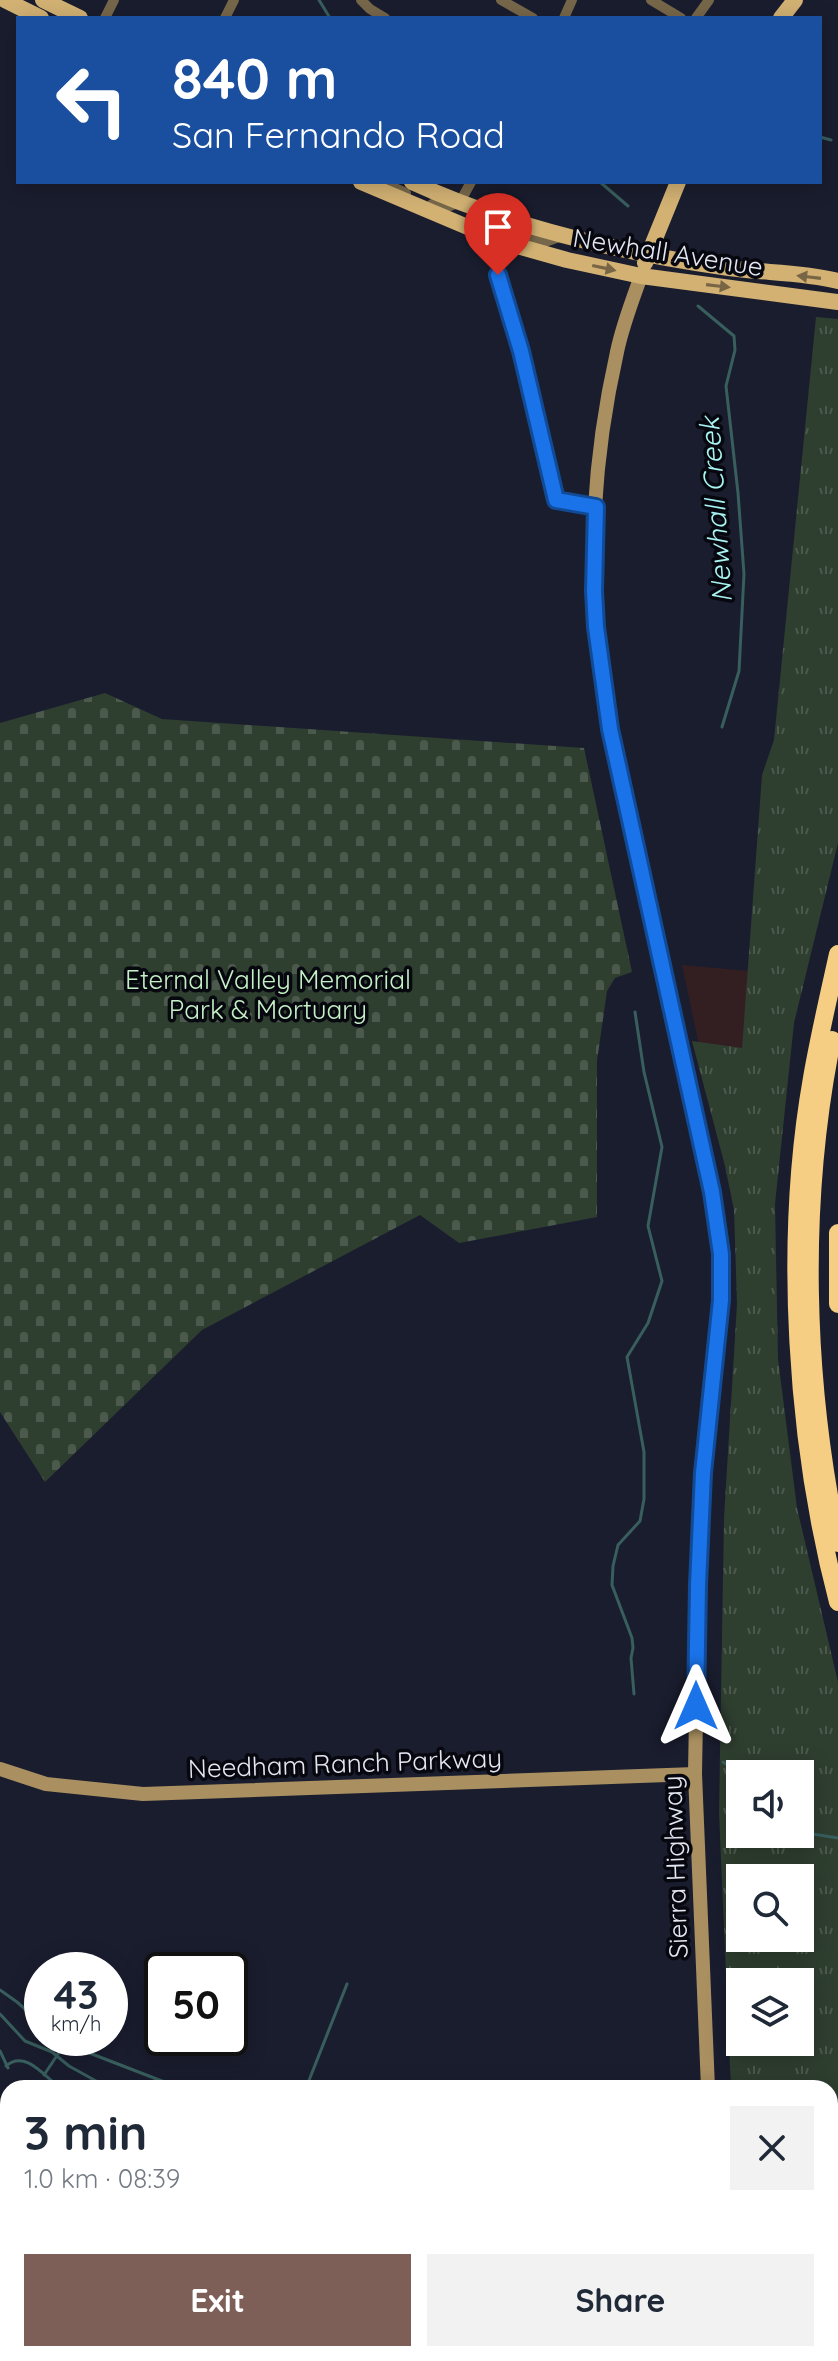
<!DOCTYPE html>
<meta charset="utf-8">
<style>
:root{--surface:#fff;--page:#f2f2f3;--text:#1f2937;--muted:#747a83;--accent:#7e5f58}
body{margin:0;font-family:Quicksand,sans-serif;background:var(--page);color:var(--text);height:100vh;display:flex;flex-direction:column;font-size:30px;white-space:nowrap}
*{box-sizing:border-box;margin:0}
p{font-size:26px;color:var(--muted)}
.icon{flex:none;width:44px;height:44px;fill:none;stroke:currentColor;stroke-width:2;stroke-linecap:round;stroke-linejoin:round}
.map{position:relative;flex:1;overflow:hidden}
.sheet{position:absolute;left:0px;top:2080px;width:838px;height:282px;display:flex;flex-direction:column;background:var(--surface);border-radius:24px 24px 0 0;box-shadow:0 4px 20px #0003}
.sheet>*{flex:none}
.guide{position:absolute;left:16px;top:16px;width:806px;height:168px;border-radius:0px;box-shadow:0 4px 20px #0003;background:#1a4fa0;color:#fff;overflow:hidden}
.fabs{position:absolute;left:726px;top:1760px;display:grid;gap:16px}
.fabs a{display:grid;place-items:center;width:88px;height:88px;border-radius:0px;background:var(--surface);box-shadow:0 4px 20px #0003;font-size:40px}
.speed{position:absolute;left:24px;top:1952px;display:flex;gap:16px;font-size:40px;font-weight:700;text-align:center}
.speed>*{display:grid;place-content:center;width:104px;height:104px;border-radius:50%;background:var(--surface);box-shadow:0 4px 20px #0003;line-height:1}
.speed small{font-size:20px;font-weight:400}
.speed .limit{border:4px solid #111;border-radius:12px;background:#fff;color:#111}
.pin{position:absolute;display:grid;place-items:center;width:68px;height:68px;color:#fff;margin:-82px -34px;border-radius:50% 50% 50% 0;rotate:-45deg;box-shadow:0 0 8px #0007}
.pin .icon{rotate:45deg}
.me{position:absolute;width:88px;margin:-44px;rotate:0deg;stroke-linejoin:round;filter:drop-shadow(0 0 6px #0008)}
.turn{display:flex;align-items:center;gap:28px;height:168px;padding:0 24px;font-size:36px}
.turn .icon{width:104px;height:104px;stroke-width:2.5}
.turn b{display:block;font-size:56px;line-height:68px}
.round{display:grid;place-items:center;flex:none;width:84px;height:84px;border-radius:0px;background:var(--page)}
.summary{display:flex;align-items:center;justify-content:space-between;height:136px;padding:0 24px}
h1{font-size:48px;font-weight:700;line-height:60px}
.primary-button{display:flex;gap:16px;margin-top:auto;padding:16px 24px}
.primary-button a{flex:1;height:92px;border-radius:0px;background:var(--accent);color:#fff;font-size:32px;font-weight:700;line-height:92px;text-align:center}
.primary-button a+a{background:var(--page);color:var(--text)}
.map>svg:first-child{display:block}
</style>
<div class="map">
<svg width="838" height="2361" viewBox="0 0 838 2361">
<defs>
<pattern id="grass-tufts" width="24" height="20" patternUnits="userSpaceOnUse" patternTransform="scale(2)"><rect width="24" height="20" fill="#2e3e2f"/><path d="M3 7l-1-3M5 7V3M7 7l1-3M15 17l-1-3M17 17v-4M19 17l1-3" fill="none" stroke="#4c5a4e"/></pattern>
<pattern id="cemetery-stones" width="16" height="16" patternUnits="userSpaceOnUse" patternTransform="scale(2)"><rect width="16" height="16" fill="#2e3e2f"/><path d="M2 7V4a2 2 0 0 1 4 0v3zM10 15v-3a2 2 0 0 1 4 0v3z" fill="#4c5a4e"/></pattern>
<pattern id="park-dots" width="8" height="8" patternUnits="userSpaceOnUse" patternTransform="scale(2)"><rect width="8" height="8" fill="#2e3e2f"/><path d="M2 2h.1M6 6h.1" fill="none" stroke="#4c5a4e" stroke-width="1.8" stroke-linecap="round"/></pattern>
</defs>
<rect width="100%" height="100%" fill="#1a1d2e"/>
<!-- commercial -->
<path fill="#331f21" d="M 682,965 L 749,971 L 742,1049 L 699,1045 Z"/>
<!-- grass -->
<path fill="url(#grass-tufts)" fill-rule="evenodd" d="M 816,317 L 838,319 L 838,843 L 794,1023 L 775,1204 L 778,1359 L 797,1508 L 838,1682 L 838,2361 L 758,2361 L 757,2354 L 830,2354 L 830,2088 L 731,2088 L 719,1813 L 724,1518 L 737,1304 L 734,1210 L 725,1166 L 692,1041 L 742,1048 L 762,775 L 774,740 ZM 740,1774 L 800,1774 L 800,1834 L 740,1834 ZM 740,1878 L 800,1878 L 800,1938 L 740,1938 ZM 740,1982 L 800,1982 L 800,2042 L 740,2042 Z"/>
<!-- cemetery -->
<path fill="url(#cemetery-stones)" d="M 105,693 L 162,719 L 584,748 L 632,972 L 615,978 L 607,991 L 597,1061 L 597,1217 L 459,1243 L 420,1215 L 202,1330 L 45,1482 L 0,1412 L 0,723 Z"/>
<!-- park -->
<path fill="url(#park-dots)" d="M 0,2112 L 8,2118 L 8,2354 L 320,2354 L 329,2361 L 0,2361 Z
M 390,2354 L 458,2354 L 464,2361 L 400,2361 Z"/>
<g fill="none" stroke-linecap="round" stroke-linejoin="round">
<!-- stream -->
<path stroke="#385e5e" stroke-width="3" d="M 319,0 L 330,18
M 820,137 L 831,140
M 600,182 L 628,206
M 698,306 L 734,336 L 735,350 L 726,386 L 738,493 L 744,574 L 739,671 L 722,727
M 634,1694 L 631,1658 L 633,1648 L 632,1638 L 612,1585 L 613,1566 L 618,1545 L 640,1521 L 644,1499 L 644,1452 L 627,1357 L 648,1323 L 662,1281 L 648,1226 L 662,1147 L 644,1072 L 635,1012
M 723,1762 L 740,1774
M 800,1832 L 838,1838
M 0,1990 L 17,2002 L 42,2024
M 0,2014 L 25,2041 L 52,2052 L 69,2066 L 96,2081
M 63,2038 L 79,2049 L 180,2088
M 0,2051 L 8,2068
M 6,2066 C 25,2049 45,2077 60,2088
M 44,2075 L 66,2042
M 306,2088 L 347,1984
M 0,2163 L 8,2164
M 0,2168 L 8,2174
M 0,2211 L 8,2204
M 0,2230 L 8,2233
M 562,2354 L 564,2361
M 649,2354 L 662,2358
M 40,2356 L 40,2354
M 693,2357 L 694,2361
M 515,2361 L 530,2354
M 577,2361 L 584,2361"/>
<!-- street -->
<path stroke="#77674a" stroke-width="10" d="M 361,0 L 370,9 L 385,18
M 501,0 L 533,18
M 651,0 L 681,18
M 105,18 L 114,0
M 225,18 L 234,0
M 564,18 L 572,0
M 696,18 L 709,0
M 382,182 L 406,193
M 432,204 L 442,209 L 460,202 L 471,182
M 502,218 L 503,242 L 497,267 L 498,275 L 521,351 L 556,500 L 596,507
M 503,242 L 517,236 L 545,242 L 562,236"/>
<!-- secondary -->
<path stroke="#aa9061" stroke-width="14" d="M 641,276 C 632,301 622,327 617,352 C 597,441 589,535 596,626 C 599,661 605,695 610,729 L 712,1192 L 721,1254 L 721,1300 L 703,1473 L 698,1603 L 695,1774 L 708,2088
M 0,1769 L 46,1784 L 143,1794 L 695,1774
M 732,2354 L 734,2361"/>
<!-- primary -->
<path stroke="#d2b173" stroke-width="16" d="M 5,0 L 41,18
M 43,0 L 80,18
M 781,18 L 795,0
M 361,182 L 503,242 L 567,260 L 641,276 L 838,302
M 412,182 C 512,228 621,253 729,268 C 765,273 803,272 838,281
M 645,263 L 678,182"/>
<!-- highway -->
<path stroke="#f6ce83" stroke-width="18" d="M 838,954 C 829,995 819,1037 812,1078 C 783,1242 796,1442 838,1602
M 832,1040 C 799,1204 804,1380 838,1543
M 838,1233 L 838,1304"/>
</g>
<!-- one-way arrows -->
<defs><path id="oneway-solid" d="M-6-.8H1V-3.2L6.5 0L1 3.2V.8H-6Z" transform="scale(2)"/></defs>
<g fill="#776546">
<use href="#oneway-solid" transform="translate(604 268) rotate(12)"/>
<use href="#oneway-solid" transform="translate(809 277) rotate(-173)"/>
<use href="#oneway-solid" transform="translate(718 286) rotate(7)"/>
</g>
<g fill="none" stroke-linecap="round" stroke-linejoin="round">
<defs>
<path id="route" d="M 498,275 L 521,351 L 556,500 L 596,507 L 594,591 L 596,627 L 610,729 L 712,1192 L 721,1254 L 721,1300 L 703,1473 L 698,1585 L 696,1706"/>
</defs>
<!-- route casing -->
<use href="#route" stroke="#114b97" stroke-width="20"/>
<!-- route -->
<use href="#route" stroke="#1a73e8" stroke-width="14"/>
</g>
<g text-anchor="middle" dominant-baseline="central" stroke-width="7" stroke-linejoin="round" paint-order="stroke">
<!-- street labels -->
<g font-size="26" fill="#e4e6f2" stroke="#07080f">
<text transform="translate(668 252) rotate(9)">Newhall Avenue</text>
<text transform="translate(345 1763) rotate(-2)">Needham Ranch Parkway</text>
<text transform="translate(675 1867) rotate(-92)">Sierra Highway</text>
</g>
<!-- park labels -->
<g font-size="26" fill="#c4f1c6" stroke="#07080f">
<text x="268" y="979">Eternal Valley Memorial<tspan x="268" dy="30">Park &amp; Mortuary</tspan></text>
</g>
<!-- water labels -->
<g font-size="28" font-style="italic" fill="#a9f5f4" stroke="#07080f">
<text transform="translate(715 510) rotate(-94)">Newhall Creek</text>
</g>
</g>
</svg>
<div class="fabs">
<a><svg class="icon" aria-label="sound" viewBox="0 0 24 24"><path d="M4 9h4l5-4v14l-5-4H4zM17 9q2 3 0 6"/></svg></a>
<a><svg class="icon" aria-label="search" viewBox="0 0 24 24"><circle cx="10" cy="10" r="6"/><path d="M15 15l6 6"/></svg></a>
<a><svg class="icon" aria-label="layers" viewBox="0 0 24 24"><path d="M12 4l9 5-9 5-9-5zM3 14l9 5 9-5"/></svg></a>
</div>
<div class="speed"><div>43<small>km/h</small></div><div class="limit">50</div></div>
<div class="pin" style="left:498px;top:275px;background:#d93025"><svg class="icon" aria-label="arrive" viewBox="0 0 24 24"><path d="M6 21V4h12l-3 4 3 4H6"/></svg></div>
<svg class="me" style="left:696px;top:1706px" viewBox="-20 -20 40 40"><path d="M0-17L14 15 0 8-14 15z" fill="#1a73e8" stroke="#fff" stroke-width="4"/></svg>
<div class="guide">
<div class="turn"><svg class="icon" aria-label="left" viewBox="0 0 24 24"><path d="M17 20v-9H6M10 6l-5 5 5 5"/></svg><div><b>840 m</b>San Fernando Road</div></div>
</div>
<section class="sheet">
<div class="summary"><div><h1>3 min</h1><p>1.0 km · 08:39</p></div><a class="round"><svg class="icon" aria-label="close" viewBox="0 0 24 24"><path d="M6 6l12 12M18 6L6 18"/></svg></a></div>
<div class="primary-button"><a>Exit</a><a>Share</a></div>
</section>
</div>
